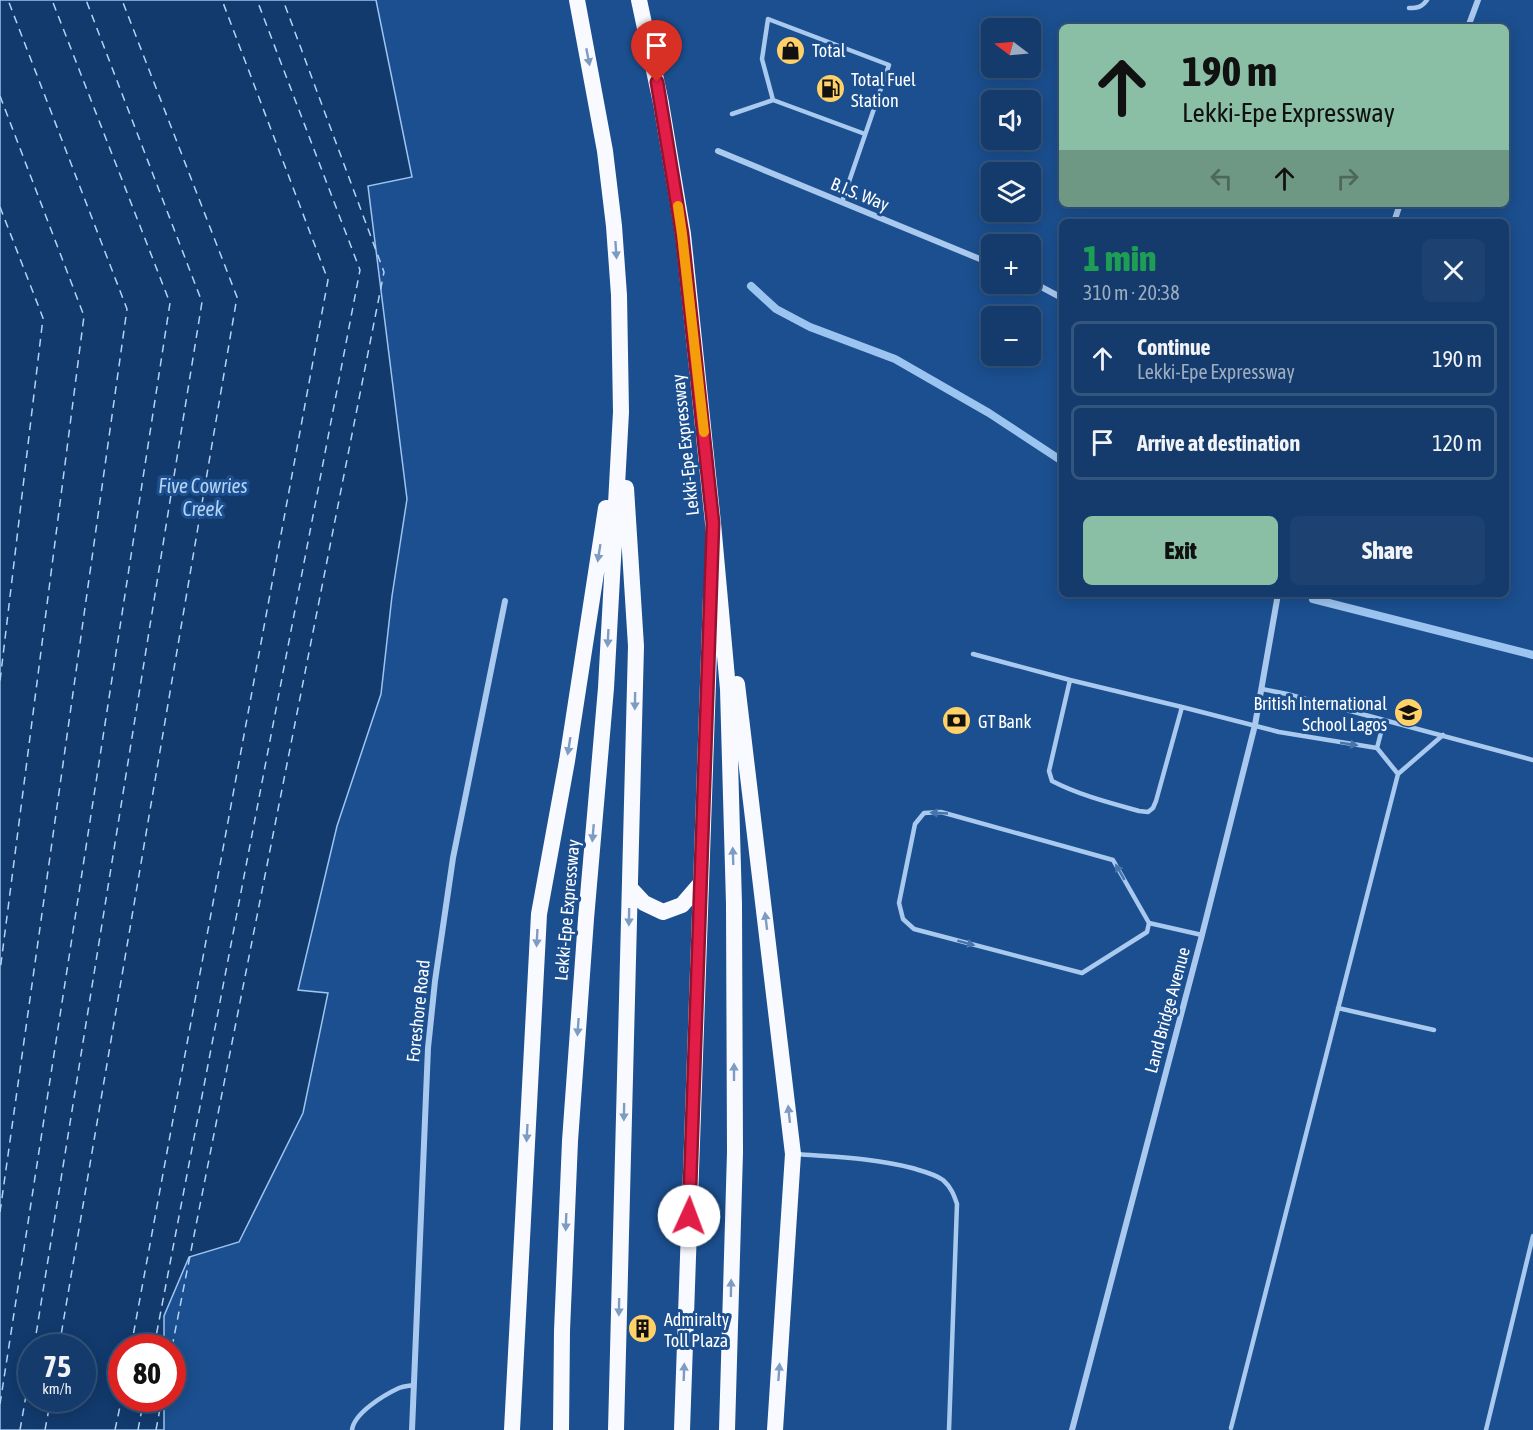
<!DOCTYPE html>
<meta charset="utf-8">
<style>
:root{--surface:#143b6b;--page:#1d4271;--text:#f1f3f6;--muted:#9dadc1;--line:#33557e;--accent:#8abfa5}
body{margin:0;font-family:"Asap Condensed",sans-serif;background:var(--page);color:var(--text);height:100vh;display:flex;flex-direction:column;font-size:22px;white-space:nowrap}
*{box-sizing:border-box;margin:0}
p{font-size:20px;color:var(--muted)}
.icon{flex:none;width:33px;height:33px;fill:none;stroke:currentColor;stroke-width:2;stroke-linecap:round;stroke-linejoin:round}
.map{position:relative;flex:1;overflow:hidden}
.drawer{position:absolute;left:1059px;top:219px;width:450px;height:378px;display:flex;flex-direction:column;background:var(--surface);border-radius:9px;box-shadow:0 3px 15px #0003,0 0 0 2px var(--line)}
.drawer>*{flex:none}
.guide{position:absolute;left:1059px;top:24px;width:450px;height:183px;border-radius:9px;box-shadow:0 3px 15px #0003,0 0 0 2px var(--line);background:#8abfa5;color:#111;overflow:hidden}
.needle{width:39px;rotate:286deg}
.tools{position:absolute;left:981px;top:18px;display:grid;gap:12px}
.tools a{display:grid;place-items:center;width:60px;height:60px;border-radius:9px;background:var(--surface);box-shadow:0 3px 15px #0003,0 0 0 2px var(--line);font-size:30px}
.speed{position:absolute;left:18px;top:1334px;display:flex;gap:12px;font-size:30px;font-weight:700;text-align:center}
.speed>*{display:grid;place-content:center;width:78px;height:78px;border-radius:50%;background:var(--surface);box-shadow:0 3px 15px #0003,0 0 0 2px var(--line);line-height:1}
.speed small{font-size:15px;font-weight:400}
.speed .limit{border:9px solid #d22;background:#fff;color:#111}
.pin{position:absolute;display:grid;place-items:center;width:51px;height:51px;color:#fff;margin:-62px -26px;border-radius:50% 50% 50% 0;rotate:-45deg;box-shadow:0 0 6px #0007}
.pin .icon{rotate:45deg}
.me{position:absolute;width:66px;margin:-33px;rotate:2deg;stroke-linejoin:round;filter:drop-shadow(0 0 4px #0008)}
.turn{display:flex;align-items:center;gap:21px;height:126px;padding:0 24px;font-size:27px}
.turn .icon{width:78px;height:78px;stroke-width:2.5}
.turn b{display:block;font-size:42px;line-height:51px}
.lanes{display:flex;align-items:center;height:57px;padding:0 24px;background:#0003;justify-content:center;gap:30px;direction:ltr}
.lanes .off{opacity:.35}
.round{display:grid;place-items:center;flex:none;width:63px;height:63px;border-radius:9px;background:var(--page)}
.summary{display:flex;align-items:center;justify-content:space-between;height:102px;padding:0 24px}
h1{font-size:36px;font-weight:800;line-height:45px;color:#1e9e55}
.primary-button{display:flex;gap:12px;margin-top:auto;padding:12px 24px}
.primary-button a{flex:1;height:69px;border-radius:9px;background:var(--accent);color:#111;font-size:24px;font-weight:800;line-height:69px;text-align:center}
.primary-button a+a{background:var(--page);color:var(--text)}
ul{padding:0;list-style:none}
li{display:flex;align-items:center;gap:18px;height:75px;margin:0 12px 9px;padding:0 12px;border:3px solid var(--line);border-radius:9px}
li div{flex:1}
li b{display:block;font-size:22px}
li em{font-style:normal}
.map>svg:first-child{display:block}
</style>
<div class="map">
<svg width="1533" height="1430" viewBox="0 0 1533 1430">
<rect width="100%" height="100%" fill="#1b4f8f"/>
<!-- water -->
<path fill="#123a6d" stroke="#9cc4f0" stroke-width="1.5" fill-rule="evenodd" d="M 0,0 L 376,0 L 412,177 L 368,186 L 407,499 L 392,596 L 381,694 L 337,826 L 298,990 L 328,993 L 303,1113 L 239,1242 L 189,1257 L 164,1316 L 164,1347 L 122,1347 L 122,1398 L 164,1398 L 164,1430 L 0,1430 ZM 32,1347 L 82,1347 L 82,1398 L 32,1398 Z"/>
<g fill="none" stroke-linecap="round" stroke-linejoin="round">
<!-- stream -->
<path stroke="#9cc4f0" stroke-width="8" d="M 751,286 L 776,309 L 810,327 L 895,359 L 989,413 L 1062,461
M 1313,599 L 1533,655"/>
<!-- ferry -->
<path stroke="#b5d3f5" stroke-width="1.5" stroke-dasharray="8 6" stroke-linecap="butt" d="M 0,96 L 84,316 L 0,971
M 0,207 L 43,318 L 0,681
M 0,1212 L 127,309 L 8,0
M 34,1347 L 202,302 L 86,0
M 59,1347 L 237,297 L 122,0
M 131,1347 L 328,280 L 222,0
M 154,1347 L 360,270 L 257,0
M 172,1347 L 384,272 L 283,0
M 0,1404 L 170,303 L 52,0
M 20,1430 L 32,1361
M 45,1430 L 51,1398
M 115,1430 L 122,1397
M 138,1430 L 144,1398
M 156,1430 L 162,1398"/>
<!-- service -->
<path stroke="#a9c9ee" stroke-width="4.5" d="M 1409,8 C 1418,8 1422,7 1427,0
M 773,100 L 865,134
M 732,114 L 773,100 L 762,59 L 768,19 L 889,65 L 842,202
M 973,654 L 1070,680 L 1182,707 L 1279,732 L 1377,748
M 1070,680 L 1049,771 L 1052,781 C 1079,795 1110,803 1139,811 L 1148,812 L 1153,808 L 1156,801 L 1182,707
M 1262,689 L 1287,694 L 1533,760
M 1384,721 L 1377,748 L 1398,774
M 1149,923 L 1147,932 L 1082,973 L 914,929 L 903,919 L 899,903 L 915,824 L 924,813 L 941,812 L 1113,860 L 1149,923 L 1202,935
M 1338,1008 L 1434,1030
M 796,1154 C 835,1157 874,1158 912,1168 C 922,1171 935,1174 943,1180 C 951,1187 954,1195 957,1204 L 949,1430
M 1231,1428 L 1398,774 L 1443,735
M 352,1430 C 354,1413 384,1395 399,1388 C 404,1386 409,1386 414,1385
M 1486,1430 L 1533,1236"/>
<!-- minor -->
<path stroke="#a9c9ee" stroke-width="6" d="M 1468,27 L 1478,0
M 718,151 L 992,264
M 1394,222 L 1400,204
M 1030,281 L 1062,298
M 412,1430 L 428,1048 L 435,981 L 453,858 L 505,601
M 1072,1430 L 1202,935 L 1255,725 L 1278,594"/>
<!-- trunk -->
<path stroke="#f8faff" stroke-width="16" d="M 639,0 L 661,103 L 683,234 L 713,523 L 728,689 L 734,904 L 735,1152 L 727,1430
M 737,684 L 793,1154 L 775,1430
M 630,888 L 644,903 L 663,912 L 682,905 L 701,883
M 512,1430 L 539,914 L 567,761 L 606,508
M 561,1430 L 562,1331 L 570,1141 L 586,919 L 606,688 L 621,412 L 619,295 L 614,226 L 605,151 L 577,0
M 616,1430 L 636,646 L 626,488
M 682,1430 L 711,596"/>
</g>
<!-- one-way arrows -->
<defs><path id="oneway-solid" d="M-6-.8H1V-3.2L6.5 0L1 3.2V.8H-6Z" transform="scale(1.5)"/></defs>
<g fill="#7e9cc1">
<use href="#oneway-solid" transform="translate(588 57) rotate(79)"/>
<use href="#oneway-solid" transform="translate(616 250) rotate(86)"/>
<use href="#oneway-solid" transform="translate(599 553) rotate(99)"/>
<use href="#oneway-solid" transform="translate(608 638) rotate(93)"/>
<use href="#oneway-solid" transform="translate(635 701) rotate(91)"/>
<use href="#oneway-solid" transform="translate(569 746) rotate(99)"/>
<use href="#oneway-solid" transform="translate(593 833) rotate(95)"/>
<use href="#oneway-solid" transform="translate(733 856) rotate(-92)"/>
<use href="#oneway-solid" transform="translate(629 917) rotate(91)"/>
<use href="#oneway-solid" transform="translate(766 921) rotate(-97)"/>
<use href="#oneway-solid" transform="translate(537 938) rotate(93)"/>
<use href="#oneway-solid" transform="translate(578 1027) rotate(94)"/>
<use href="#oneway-solid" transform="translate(734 1072) rotate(-90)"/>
<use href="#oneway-solid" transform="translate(624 1112) rotate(91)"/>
<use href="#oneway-solid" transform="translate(789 1114) rotate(-96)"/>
<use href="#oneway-solid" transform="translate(527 1133) rotate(93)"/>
<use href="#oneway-solid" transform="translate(566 1222) rotate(92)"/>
<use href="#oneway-solid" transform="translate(731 1288) rotate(-89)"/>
<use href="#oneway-solid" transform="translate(619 1307) rotate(91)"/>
<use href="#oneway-solid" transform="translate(684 1372) rotate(-88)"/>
<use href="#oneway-solid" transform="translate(779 1372) rotate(-86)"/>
</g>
<g fill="#4674ac">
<use href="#oneway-solid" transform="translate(1349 744) rotate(9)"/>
<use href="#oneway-solid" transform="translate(939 813) rotate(-177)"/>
<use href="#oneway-solid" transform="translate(1120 872) rotate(-120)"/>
<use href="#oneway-solid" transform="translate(966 943) rotate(15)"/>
</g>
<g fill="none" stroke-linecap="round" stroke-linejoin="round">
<defs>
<path id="route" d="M 657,82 L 682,234 L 713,523 L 689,1216"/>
</defs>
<!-- route casing -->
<use href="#route" stroke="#92132f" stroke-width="15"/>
<!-- route -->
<use href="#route" stroke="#e11d48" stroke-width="10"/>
<!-- slow -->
<path stroke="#f59e0b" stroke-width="10" d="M 678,206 L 682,234 L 704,432"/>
</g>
<!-- icons -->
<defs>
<symbol id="shop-disc" viewBox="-11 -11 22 22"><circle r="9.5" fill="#ffd166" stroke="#1b4f8f"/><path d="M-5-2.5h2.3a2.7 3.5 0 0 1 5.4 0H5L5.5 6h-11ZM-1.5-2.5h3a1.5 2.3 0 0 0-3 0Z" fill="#111"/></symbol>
<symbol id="fuel-disc" viewBox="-11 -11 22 22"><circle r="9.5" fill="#ffd166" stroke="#1b4f8f"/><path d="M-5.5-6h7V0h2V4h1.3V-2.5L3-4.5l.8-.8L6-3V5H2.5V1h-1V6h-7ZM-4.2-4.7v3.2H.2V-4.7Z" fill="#111"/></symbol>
<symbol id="school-disc" viewBox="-11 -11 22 22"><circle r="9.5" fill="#ffd166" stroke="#1b4f8f"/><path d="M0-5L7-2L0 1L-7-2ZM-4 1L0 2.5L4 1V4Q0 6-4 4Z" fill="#111"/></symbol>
<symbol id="bank-disc" viewBox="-11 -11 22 22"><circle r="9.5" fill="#ffd166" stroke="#1b4f8f"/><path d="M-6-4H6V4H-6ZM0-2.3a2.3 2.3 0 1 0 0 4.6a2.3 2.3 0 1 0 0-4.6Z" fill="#111"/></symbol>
<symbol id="building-disc" viewBox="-11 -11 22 22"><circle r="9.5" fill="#ffd166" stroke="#1b4f8f"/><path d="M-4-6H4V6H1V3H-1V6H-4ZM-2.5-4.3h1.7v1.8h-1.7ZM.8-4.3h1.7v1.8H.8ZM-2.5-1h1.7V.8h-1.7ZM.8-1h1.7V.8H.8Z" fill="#111"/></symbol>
</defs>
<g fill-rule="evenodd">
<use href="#shop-disc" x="774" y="34" width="33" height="33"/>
<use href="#fuel-disc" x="814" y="72" width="33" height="33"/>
<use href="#school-disc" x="1392" y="696" width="33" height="33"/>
<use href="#bank-disc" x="940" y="704" width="33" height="33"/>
<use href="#building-disc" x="626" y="1312" width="33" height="33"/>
</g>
<g text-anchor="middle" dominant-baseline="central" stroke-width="6" stroke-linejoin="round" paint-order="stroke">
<!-- poi labels -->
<g font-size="18" fill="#fff" stroke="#1b4f8f" text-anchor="start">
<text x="812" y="50">Total</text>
<text x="851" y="79">Total Fuel<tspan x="851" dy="21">Station</tspan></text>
<text x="1387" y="703" text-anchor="end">British International<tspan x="1387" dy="21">School Lagos</tspan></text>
<text x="978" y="721">GT Bank</text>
<text x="664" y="1319">Admiralty<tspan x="664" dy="21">Toll Plaza</tspan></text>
</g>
<!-- street labels -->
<g font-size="18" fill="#fff" stroke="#1b4f8f">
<text transform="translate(860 194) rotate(22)">B.I.S. Way</text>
<text transform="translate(685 445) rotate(-96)">Lekki-Epe Expressway</text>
<text transform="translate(567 910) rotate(-85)">Lekki-Epe Expressway</text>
<text transform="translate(1167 1010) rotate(-75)">Land Bridge Avenue</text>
<text transform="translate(418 1011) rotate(-84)">Foreshore Road</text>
</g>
<!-- water labels -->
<g font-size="20" font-style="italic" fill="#b5d3f5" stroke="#1b4f8f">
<text x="203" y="485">Five Cowries<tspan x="203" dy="23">Creek</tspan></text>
</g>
</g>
</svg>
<div class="tools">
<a><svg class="needle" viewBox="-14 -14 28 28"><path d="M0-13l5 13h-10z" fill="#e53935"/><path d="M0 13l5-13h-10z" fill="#9dadc1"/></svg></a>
<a><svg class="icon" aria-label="sound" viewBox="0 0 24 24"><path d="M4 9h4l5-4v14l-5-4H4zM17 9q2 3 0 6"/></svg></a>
<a><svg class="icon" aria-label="layers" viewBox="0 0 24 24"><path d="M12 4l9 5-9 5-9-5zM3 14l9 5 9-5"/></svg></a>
<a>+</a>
<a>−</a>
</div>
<div class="speed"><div>75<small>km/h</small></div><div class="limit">80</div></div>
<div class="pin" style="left:657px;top:82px;background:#d93025"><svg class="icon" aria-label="arrive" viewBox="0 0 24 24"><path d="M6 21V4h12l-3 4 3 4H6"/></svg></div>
<svg class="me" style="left:689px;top:1216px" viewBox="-20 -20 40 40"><circle r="19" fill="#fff"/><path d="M0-13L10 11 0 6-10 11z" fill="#e11d48"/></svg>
<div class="guide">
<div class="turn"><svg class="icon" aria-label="ahead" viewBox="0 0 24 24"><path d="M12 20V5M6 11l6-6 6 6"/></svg><div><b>190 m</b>Lekki-Epe Expressway</div></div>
<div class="lanes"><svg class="icon off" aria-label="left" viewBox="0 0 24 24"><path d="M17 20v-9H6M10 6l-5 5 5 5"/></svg><svg class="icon" aria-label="ahead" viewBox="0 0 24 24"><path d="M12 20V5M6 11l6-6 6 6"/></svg><svg class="icon off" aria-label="right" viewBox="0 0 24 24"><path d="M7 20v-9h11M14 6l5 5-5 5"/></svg></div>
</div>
<section class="drawer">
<div class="summary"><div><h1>1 min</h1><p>310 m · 20:38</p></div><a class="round"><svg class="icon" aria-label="close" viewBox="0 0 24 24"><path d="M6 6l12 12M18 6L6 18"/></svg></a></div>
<ul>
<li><svg class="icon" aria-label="ahead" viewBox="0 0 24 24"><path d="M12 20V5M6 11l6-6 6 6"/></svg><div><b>Continue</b><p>Lekki-Epe Expressway</p></div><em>190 m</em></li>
<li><svg class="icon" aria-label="arrive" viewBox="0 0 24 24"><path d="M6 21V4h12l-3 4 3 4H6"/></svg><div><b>Arrive at destination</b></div><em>120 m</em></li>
</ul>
<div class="primary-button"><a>Exit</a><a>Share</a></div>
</section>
</div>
